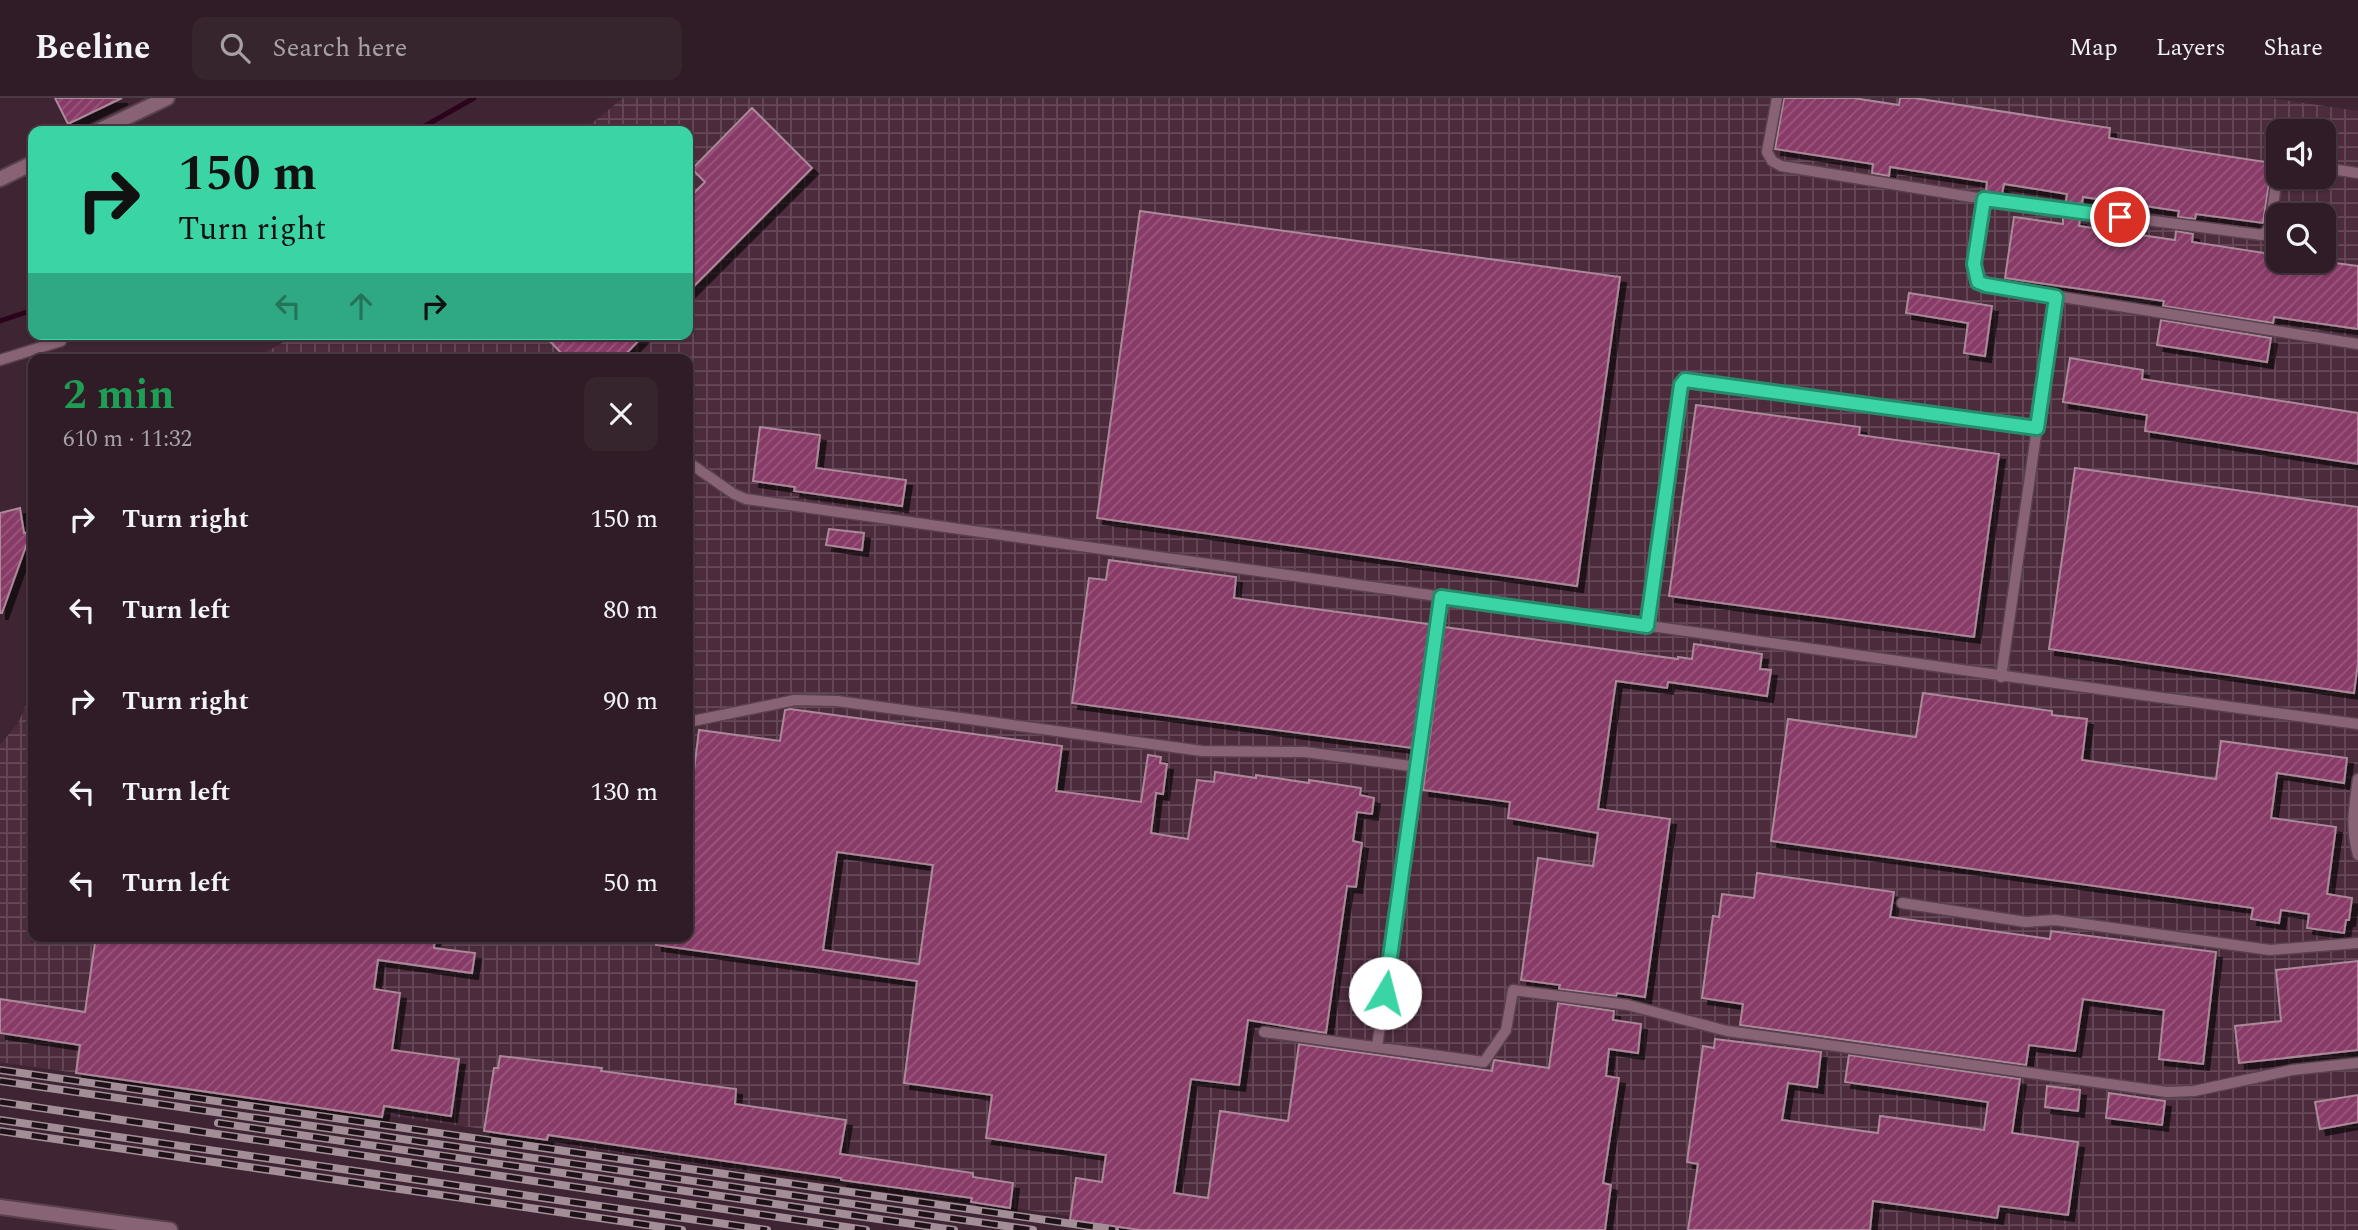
<!DOCTYPE html>
<meta charset="utf-8">
<style>
:root{--surface:#2f1c26;--page:#37252e;--text:#f1f3f6;--muted:#a7a1a7;--line:#4a3a43}
body{margin:0;font-family:Spectral,serif;background:var(--page);color:var(--text);height:100vh;display:flex;flex-direction:column;font-size:26px;white-space:nowrap}
*{box-sizing:border-box;margin:0}
p{font-size:23px;color:var(--muted)}
.icon{flex:none;width:38px;height:38px;fill:none;stroke:currentColor;stroke-width:2;stroke-linecap:round;stroke-linejoin:round}
.map{position:relative;flex:1;overflow:hidden}
.details{position:absolute;left:28px;top:256px;width:665px;height:588px;display:flex;flex-direction:column;background:var(--surface);border-radius:14px;box-shadow:0 2px 5px #0004,0 0 0 2px var(--line)}
.details>*{flex:none}
.top-card{position:absolute;left:28px;top:28px;width:665px;height:214px;border-radius:14px;box-shadow:0 2px 5px #0004,0 0 0 2px var(--line);background:#3bd4a4;color:#111;overflow:hidden}
.controls{position:absolute;left:2266px;top:21px;display:grid;gap:14px}
.controls a{display:grid;place-items:center;width:70px;height:70px;border-radius:14px;background:var(--surface);box-shadow:0 2px 5px #0004,0 0 0 2px var(--line);font-size:35px}
.pin{position:absolute;display:grid;place-items:center;width:60px;height:60px;color:#fff;margin:-30px;border:4px solid #fff;border-radius:50%;box-shadow:0 2px 7px #0007}
.me{position:absolute;width:77px;margin:-38px;rotate:8deg;stroke-linejoin:round;filter:drop-shadow(0 0 5px #0008)}
.turn{display:flex;align-items:center;gap:24px;height:147px;padding:0 35px;font-size:32px}
.turn .icon{width:91px;height:91px;stroke-width:2.5}
.turn b{display:block;font-size:49px;line-height:60px}
.lanes{display:flex;align-items:center;height:66px;padding:0 35px;background:#0003;justify-content:center;gap:35px;direction:ltr}
.lanes .off{opacity:.35}
.round{display:grid;place-items:center;flex:none;width:74px;height:74px;border-radius:14px;background:var(--page)}
.headline{display:flex;align-items:center;justify-content:space-between;height:119px;padding:0 35px}
h1{font-size:42px;font-weight:700;line-height:52px;color:#1e9e55}
ul{padding:0;list-style:none}
li{display:flex;align-items:center;gap:21px;height:91px;padding:0 35px}
li div{flex:1}
li b{display:block;font-size:26px}
li em{font-style:normal}
header{display:flex;align-items:center;gap:42px;box-sizing:border-box;height:98px;padding:0 35px;background:var(--surface);border-bottom:2px solid var(--line)}
header strong{font-size:33px}
nav{display:flex;gap:38px;margin-inline-start:auto;font-size:24px}
.search{width:490px;height:63px;background:var(--page);display:flex;align-items:center;gap:18px;box-sizing:border-box;padding:0 24px;border-radius:14px;color:var(--muted);font-size:26px}
.map>svg:first-child{display:block}
</style>
<header>
<strong>Beeline</strong>
<div class="search"><svg class="icon" aria-label="search" viewBox="0 0 24 24"><circle cx="10" cy="10" r="6"/><path d="M15 15l6 6"/></svg>Search here</div>
<nav><a>Map</a><a>Layers</a><a>Share</a></nav>
</header>
<div class="map">
<svg width="2358" height="1132" viewBox="0 0 2358 1132">
<defs>
<pattern id="industrial-grid" width="8" height="8" patternUnits="userSpaceOnUse" patternTransform="scale(1.75)"><rect width="8" height="8" fill="#4c2b3d"/><path d="M0 4h8M4 0v8" fill="none" stroke="#664958"/></pattern>
<pattern id="building-hatch" width="6" height="6" patternUnits="userSpaceOnUse" patternTransform="scale(1.75)"><rect width="6" height="6" fill="#893b67"/><path d="M-1 1l2-2M0 6l6-6M5 7l2-2" fill="none" stroke="#9a567c"/></pattern>
<filter id="shadow"><feDropShadow dx="6" dy="6" stdDeviation="0" flood-color="#0009"/></filter>
</defs>
<rect width="100%" height="100%" fill="#3f2533"/>
<!-- industrial -->
<path fill="url(#industrial-grid)" fill-rule="evenodd" d="M 623,0 L 2270,0 L 2358,13 L 2358,1132 L 1140,1132 L 1070,1122 L 1070,1118 L 747,1073 L 747,1069 L 743,1069 L 742,1072 L 570,1048 L 570,1045 L 567,1044 L 566,1047 L 547,1044 L 547,1042 L 484,1033 L 484,1031 L 383,1017 L 382,1019 L 0,964 L 0,647 L 18,625 L 33,591 L 33,838 L 688,838 L 688,261 L 260,261 L 268,253 L 297,236 L 688,236 L 688,33 L 587,33 L 585,31 ZM 2278,33 L 2324,33 L 2324,79 L 2278,79 ZM 2278,117 L 2324,117 L 2324,163 L 2278,163 Z"/>
<g fill="none" stroke-linecap="round" stroke-linejoin="round">
<!-- stream -->
<path stroke="#2b041c" stroke-width="5" d="M 416,33 L 474,0
M 0,223 L 33,212"/>
</g>
<!-- building -->
<path fill="url(#building-hatch)" stroke="#aa8999" stroke-width="2" fill-rule="evenodd" filter="url(#shadow)" d="M 55,0 L 122,0 L 68,26 Z
M 1784,0 L 1853,0 L 1899,7 L 1900,0 L 1914,0 L 2110,30 L 2109,40 L 2272,65 L 2263,125 L 2196,116 L 2195,121 L 2178,119 L 2179,113 L 2083,99 L 2082,106 L 2066,104 L 2067,96 L 2004,86 L 2002,96 L 1986,94 L 1987,84 L 1890,69 L 1889,78 L 1872,75 L 1873,66 L 1775,51 Z
M 752,10 L 812,70 L 688,194 L 688,101 L 705,84 L 692,71 Z
M 1140,113 L 1620,179 L 1577,488 L 1097,420 Z
M 2014,119 L 2063,126 L 2063,119 L 2080,121 L 2079,128 L 2175,142 L 2176,133 L 2193,136 L 2192,144 L 2278,157 L 2278,163 L 2320,163 L 2358,168 L 2358,231 L 2274,219 L 2273,225 L 2163,208 L 2164,203 L 2005,180 Z
M 1909,195 L 1992,208 L 1985,258 L 1964,255 L 1968,225 L 1906,215 Z
M 2161,222 L 2271,240 L 2267,264 L 2157,247 Z
M 543,236 L 645,236 L 621,261 L 567,261 Z
M 2070,260 L 2143,272 L 2142,281 L 2358,315 L 2358,366 L 2145,333 L 2147,317 L 2063,304 Z
M 1696,307 L 1860,329 L 1859,337 L 1999,356 L 1974,539 L 1669,498 Z
M 760,329 L 820,337 L 816,370 L 906,382 L 902,408 L 794,393 L 795,389 L 753,383 Z
M 2075,370 L 2358,409 L 2358,565 L 2354,595 L 2049,551 Z
M 20,410 L 24,435 L 31,434 L 2,515 L 0,515 L 0,415 Z
M 829,431 L 864,435 L 862,452 L 826,447 Z
M 1109,462 L 1236,479 L 1234,500 L 1428,526 L 1430,527 L 1412,650 L 1072,605 L 1089,480 L 1106,482 Z
M 1444,529 L 1678,561 L 1678,559 L 1692,561 L 1694,546 L 1762,556 L 1760,571 L 1771,572 L 1767,598 L 1668,584 L 1667,590 L 1616,583 L 1598,711 L 1670,721 L 1645,899 L 1617,895 L 1616,898 L 1559,891 L 1560,887 L 1521,882 L 1538,760 L 1593,768 L 1598,735 L 1508,720 L 1510,704 L 1423,692 Z
M 1923,595 L 2052,613 L 2052,617 L 2087,621 L 2082,662 L 2216,681 L 2221,643 L 2347,660 L 2344,685 L 2277,675 L 2271,720 L 2336,729 L 2327,796 L 2352,800 L 2349,822 L 2346,822 L 2344,835 L 2307,830 L 2309,816 L 2281,812 L 2279,825 L 2251,821 L 2253,810 L 1771,743 L 1788,621 L 1916,639 Z
M 790,611 L 1062,648 L 1056,693 L 1141,704 L 1148,657 L 1161,659 L 1160,665 L 1167,666 L 1163,696 L 1156,695 L 1151,735 L 1188,741 L 1197,682 L 1214,684 L 1215,674 L 1256,680 L 1256,677 L 1309,685 L 1309,682 L 1361,690 L 1360,697 L 1374,700 L 1372,716 L 1357,714 L 1353,743 L 1362,745 L 1356,789 L 1347,788 L 1326,935 L 1248,922 L 1239,987 L 1191,981 L 1174,1095 L 1208,1100 L 1220,1013 L 1288,1023 L 1299,946 L 1492,973 L 1494,962 L 1549,970 L 1558,905 L 1614,913 L 1613,922 L 1641,926 L 1638,955 L 1609,951 L 1606,978 L 1619,980 L 1603,1085 L 1611,1087 L 1605,1132 L 1140,1132 L 1070,1122 L 1076,1080 L 1102,1084 L 1106,1057 L 986,1040 L 992,997 L 904,985 L 917,883 L 656,847 L 656,838 L 688,838 L 688,672 L 694,672 L 699,632 L 780,643 L 785,612 ZM 837,754 L 933,767 L 919,866 L 823,852 Z
M 1757,775 L 1894,794 L 1890,819 L 2050,841 L 2051,833 L 2216,854 L 2203,966 L 2159,961 L 2164,912 L 2083,901 L 2075,953 L 2029,947 L 2026,967 L 1740,927 L 1743,906 L 1702,900 L 1713,818 L 1719,819 L 1722,796 L 1754,800 Z
M 96,838 L 435,838 L 434,850 L 475,855 L 472,875 L 378,862 L 374,891 L 400,895 L 392,952 L 459,961 L 451,1018 L 384,1008 L 382,1019 L 76,975 L 80,947 L 0,935 L 0,901 L 85,914 Z
M 2358,863 L 2358,952 L 2239,965 L 2235,928 L 2281,923 L 2276,872 Z
M 1715,941 L 1821,954 L 1817,989 L 1788,985 L 1782,1022 L 1878,1035 L 1880,1018 L 1984,1032 L 1988,1004 L 1845,984 L 1849,957 L 2020,981 L 2012,1035 L 2078,1044 L 2068,1117 L 1999,1108 L 1997,1120 L 1873,1103 L 1870,1132 L 1688,1132 L 1698,1066 L 1687,1064 L 1703,948 L 1714,950 Z
M 500,958 L 602,970 L 601,973 L 736,991 L 735,1006 L 846,1022 L 840,1056 L 973,1075 L 973,1079 L 1013,1085 L 1010,1110 L 971,1104 L 972,1100 L 841,1082 L 841,1080 L 548,1037 L 547,1042 L 484,1033 L 494,970 L 498,970 Z
M 2047,988 L 2080,992 L 2078,1013 L 2045,1009 Z
M 2109,995 L 2165,1003 L 2162,1027 L 2106,1020 Z
M 2358,997 L 2358,1024 L 2320,1031 L 2315,1004 Z"/>
<g fill="none" stroke-linecap="round" stroke-linejoin="round">
<defs>
<path id="service" d="M 1777,0 L 1767,54 L 1772,63 L 1781,68 L 1984,101 L 2262,137 L 2267,133 L 2270,127 L 2278,73
M 2324,70 L 2358,75
M 1984,101 L 1974,166 L 1978,184 L 1986,187 L 2358,246
M 0,262 L 61,243
M 688,364 L 734,396 L 746,401 C 1283,476 1820,555 2358,626
M 1647,529 L 1681,287 L 1685,282 L 2037,330
M 2001,579 L 2056,199
M 688,624 L 795,602 L 837,603 L 1202,653 L 1305,654 L 1418,669
M 2358,681 C 2354,709 2350,729 2358,757
M 1902,805 L 2026,824 L 2055,822 L 2270,852 L 2358,845
M 1264,934 L 1484,964 L 1506,932 L 1513,892 L 1628,907 L 1727,933 L 2167,994 L 2194,993 L 2292,972 L 2358,965
M 1377,949 L 1441,499"/>
<path id="minor" d="M 98,33 L 167,0
M 0,81 L 33,65
M 0,1109 L 170,1132"/>
</defs>
<!-- service casing -->
<use href="#service" stroke="#5a414e" stroke-width="13"/>
<!-- minor casing -->
<use href="#minor" stroke="#5a414e" stroke-width="18"/>
<!-- service -->
<use href="#service" stroke="#886376" stroke-width="10"/>
<!-- minor -->
<use href="#minor" stroke="#886376" stroke-width="14"/>
<defs>
<path id="rail" d="M 0,972 L 1115,1132
M 0,983 L 1033,1132
M 0,1004 L 866,1132
M 0,1022 L 767,1132
M 218,1025 L 954,1132
M 0,1033 L 682,1132"/>
</defs>
<!-- rail casing -->
<use href="#rail" stroke="#a38e98" stroke-width="8"/>
<!-- rail -->
<use href="#rail" stroke="#1e1218" stroke-width="5" stroke-dasharray="16" stroke-linecap="butt"/>
</g>
<g fill="none" stroke-linecap="round" stroke-linejoin="round">
<defs>
<path id="route" d="M 1385,895 L 1441,499 L 1647,528 L 1681,287 L 1685,282 L 2037,330 L 2056,199 L 1986,187 L 1978,184 L 1974,166 L 1984,101 L 2120,119"/>
</defs>
<!-- route casing -->
<use href="#route" stroke="#268a6b" stroke-width="18"/>
<!-- route -->
<use href="#route" stroke="#3bd4a4" stroke-width="12"/>
</g>
</svg>
<div class="controls">
<a><svg class="icon" aria-label="sound" viewBox="0 0 24 24"><path d="M4 9h4l5-4v14l-5-4H4zM17 9q2 3 0 6"/></svg></a>
<a><svg class="icon" aria-label="search" viewBox="0 0 24 24"><circle cx="10" cy="10" r="6"/><path d="M15 15l6 6"/></svg></a>
</div>
<div class="pin" style="left:2120px;top:119px;background:#d93025"><svg class="icon" aria-label="arrive" viewBox="0 0 24 24"><path d="M6 21V4h12l-3 4 3 4H6"/></svg></div>
<svg class="me" style="left:1385px;top:895px" viewBox="-20 -20 40 40"><circle r="19" fill="#fff"/><path d="M0-13L10 11 0 6-10 11z" fill="#3bd4a4"/></svg>
<div class="top-card">
<div class="turn"><svg class="icon" aria-label="right" viewBox="0 0 24 24"><path d="M7 20v-9h11M14 6l5 5-5 5"/></svg><div><b>150 m</b>Turn right</div></div>
<div class="lanes"><svg class="icon off" aria-label="left" viewBox="0 0 24 24"><path d="M17 20v-9H6M10 6l-5 5 5 5"/></svg><svg class="icon off" aria-label="ahead" viewBox="0 0 24 24"><path d="M12 20V5M6 11l6-6 6 6"/></svg><svg class="icon" aria-label="right" viewBox="0 0 24 24"><path d="M7 20v-9h11M14 6l5 5-5 5"/></svg></div>
</div>
<section class="details">
<div class="headline"><div><h1>2 min</h1><p>610 m · 11:32</p></div><a class="round"><svg class="icon" aria-label="close" viewBox="0 0 24 24"><path d="M6 6l12 12M18 6L6 18"/></svg></a></div>
<ul>
<li><svg class="icon" aria-label="right" viewBox="0 0 24 24"><path d="M7 20v-9h11M14 6l5 5-5 5"/></svg><div><b>Turn right</b></div><em>150 m</em></li>
<li><svg class="icon" aria-label="left" viewBox="0 0 24 24"><path d="M17 20v-9H6M10 6l-5 5 5 5"/></svg><div><b>Turn left</b></div><em>80 m</em></li>
<li><svg class="icon" aria-label="right" viewBox="0 0 24 24"><path d="M7 20v-9h11M14 6l5 5-5 5"/></svg><div><b>Turn right</b></div><em>90 m</em></li>
<li><svg class="icon" aria-label="left" viewBox="0 0 24 24"><path d="M17 20v-9H6M10 6l-5 5 5 5"/></svg><div><b>Turn left</b></div><em>130 m</em></li>
<li><svg class="icon" aria-label="left" viewBox="0 0 24 24"><path d="M17 20v-9H6M10 6l-5 5 5 5"/></svg><div><b>Turn left</b></div><em>50 m</em></li>
</ul>
</section>
</div>
